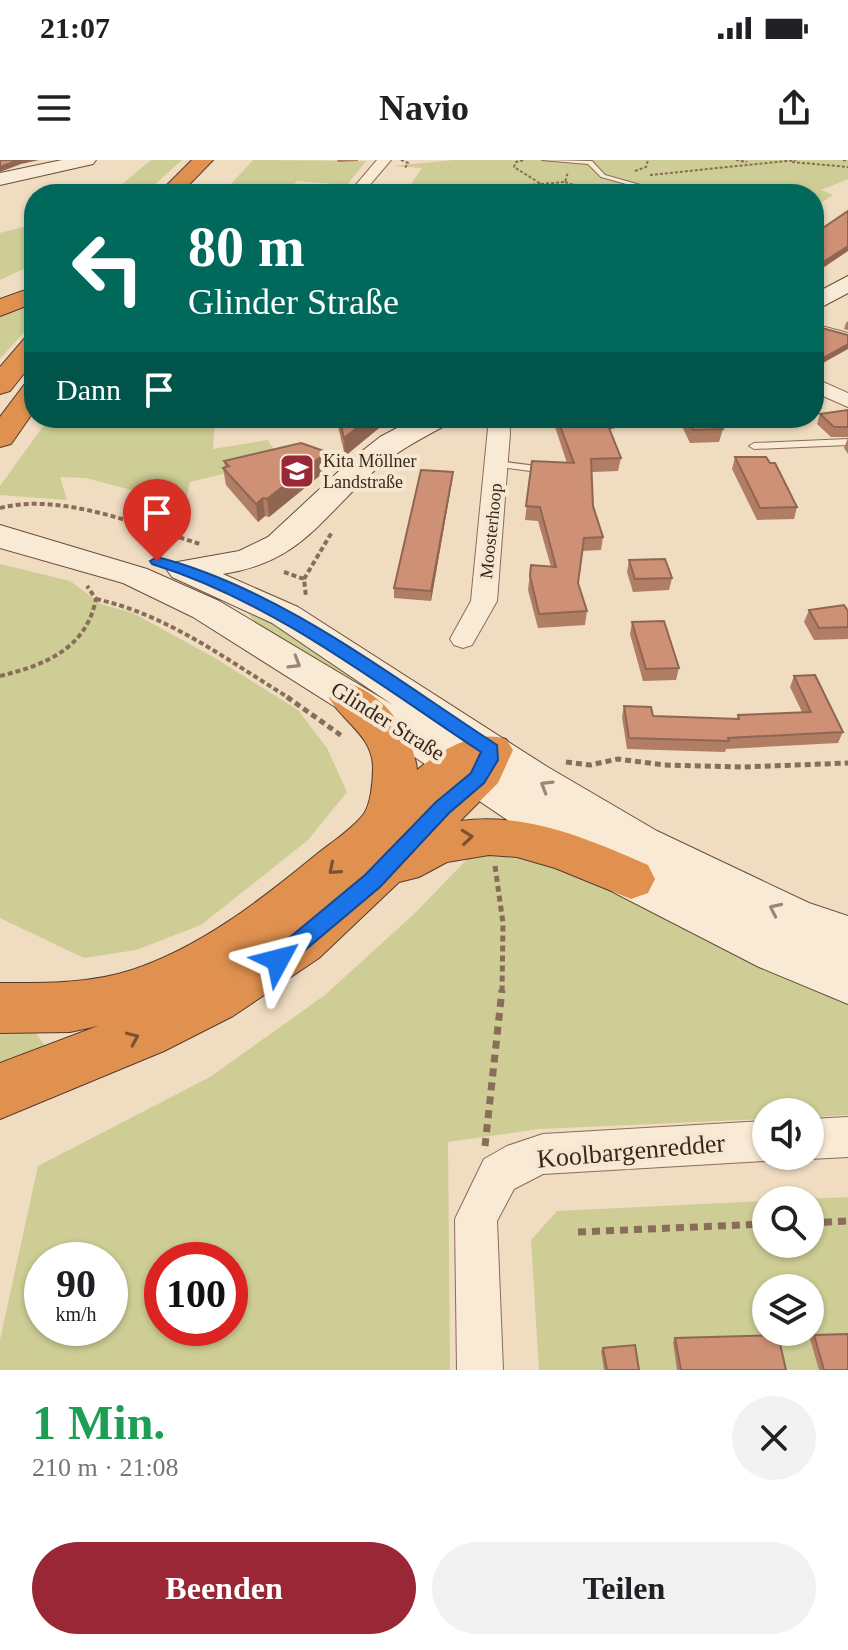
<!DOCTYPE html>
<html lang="de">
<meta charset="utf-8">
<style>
:root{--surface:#fff;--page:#f2f2f2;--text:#202124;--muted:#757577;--accent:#992735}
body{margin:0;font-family:Georgia,serif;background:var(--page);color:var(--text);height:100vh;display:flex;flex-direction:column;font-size:30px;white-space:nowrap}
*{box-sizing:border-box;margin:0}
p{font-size:26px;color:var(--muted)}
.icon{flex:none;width:44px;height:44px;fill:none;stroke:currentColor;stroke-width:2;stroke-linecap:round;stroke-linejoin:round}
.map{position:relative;height:1210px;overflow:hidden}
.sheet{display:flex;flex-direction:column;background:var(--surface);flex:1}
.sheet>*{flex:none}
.top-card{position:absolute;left:24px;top:24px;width:800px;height:244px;border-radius:32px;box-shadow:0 2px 6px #0004;background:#00695c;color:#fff;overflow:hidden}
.controls{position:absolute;left:752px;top:938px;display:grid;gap:16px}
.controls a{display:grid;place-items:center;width:72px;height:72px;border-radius:50%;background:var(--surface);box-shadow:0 2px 6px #0004;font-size:40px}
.speed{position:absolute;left:24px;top:1082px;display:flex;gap:16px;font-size:40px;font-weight:700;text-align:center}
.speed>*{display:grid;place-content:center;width:104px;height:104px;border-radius:50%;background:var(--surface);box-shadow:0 2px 6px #0004;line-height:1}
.speed small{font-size:20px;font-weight:400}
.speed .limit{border:12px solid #d22;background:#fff;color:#111}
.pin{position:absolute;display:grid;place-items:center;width:68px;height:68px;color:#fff;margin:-82px -34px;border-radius:50% 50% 50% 0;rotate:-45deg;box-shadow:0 0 8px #0007}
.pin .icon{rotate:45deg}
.me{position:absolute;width:88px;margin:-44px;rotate:52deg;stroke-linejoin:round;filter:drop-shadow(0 0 6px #0008)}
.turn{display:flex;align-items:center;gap:28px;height:168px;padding:0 32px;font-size:36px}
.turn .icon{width:104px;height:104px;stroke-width:2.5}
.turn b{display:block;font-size:56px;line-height:68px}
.then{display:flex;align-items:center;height:76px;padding:0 32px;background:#0003;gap:16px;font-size:30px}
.round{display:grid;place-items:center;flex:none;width:84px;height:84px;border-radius:42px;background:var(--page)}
.head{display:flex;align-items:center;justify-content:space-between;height:136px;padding:0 32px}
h1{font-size:48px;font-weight:700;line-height:60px;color:#1e9e55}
.primary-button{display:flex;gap:16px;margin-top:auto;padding:16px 32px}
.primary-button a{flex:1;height:92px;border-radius:48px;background:var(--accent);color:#fff;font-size:32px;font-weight:700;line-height:92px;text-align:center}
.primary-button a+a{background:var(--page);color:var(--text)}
.status{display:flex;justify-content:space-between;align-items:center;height:56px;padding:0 40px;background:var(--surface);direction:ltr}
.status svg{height:22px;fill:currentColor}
header{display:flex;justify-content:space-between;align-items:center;height:104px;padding:0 32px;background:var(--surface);font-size:36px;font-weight:700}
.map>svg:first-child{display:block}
</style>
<div class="status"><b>21:07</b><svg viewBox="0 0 49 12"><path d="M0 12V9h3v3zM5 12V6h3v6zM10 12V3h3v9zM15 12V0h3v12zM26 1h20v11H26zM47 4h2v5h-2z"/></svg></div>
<header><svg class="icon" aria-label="menu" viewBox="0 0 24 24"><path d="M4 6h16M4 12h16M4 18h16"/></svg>Navio<svg class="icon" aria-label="share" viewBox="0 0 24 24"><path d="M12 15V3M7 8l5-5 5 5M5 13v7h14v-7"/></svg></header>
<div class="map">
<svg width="848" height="1210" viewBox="0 0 848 1210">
<rect width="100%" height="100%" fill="#efdcc1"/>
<!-- green -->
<path fill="#cdcd95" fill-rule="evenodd" d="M 151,0 L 182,0 L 144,34 L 110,34 Z
M 253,0 L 366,1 L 347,25 L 297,21 L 286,34 L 222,34 Z
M 454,0 L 848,0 L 848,19 L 821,30 L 833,35 L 814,47 L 814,34 L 370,34 L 375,27 L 407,30 L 422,8 L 392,6 Z
M 34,64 L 34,104 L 0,120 L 0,73 Z
M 34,137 L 34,161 L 0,199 L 0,151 Z
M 49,258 L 215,258 L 213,289 L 268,280 L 280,300 L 190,322 L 185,344 L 86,318 L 60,317 L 67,340 L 0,335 L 0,326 Z
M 0,404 L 70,421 L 101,444 L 133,453 L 215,498 L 298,550 L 327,588 L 347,632 L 308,680 L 201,765 L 136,790 L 84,798 L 0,758 Z
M 249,448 L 453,583 L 259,469 L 247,451 Z
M 477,689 L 558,701 L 848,841 L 848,955 L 810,957 L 810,952 L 766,952 L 766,959 L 539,969 L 448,982 L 450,1210 L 0,1210 L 0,1180 L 38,1006 L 210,917 L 325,835 L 414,754 ZM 42,1100 L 110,1100 L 110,1168 L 42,1168 ZM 162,1100 L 230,1100 L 230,1168 L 162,1168 Z
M 0,867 L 33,869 L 52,896 L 0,914 Z
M 848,1037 L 848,1210 L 539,1210 L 531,1080 L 557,1051 L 766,1041 L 766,1084 L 810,1084 L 810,1040 L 785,1040 ZM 766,1128 L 810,1128 L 810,1172 L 766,1172 Z"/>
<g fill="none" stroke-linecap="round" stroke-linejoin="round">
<defs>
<path id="lane" d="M 542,0 L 592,1 L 605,15 L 651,28 L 648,30 L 601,17 L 588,4 Z
M 814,164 L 848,173 L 848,179 L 814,169 Z
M 848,279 L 848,285 L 754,289 L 749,286 L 754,283 Z
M 497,301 L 545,307 L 550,310 L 545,313 L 493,306 L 493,302 Z"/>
<path id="street" d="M 377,0 L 391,0 L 362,34 L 348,34 Z
M 814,218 L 848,233 L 848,247 L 814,232 Z
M 489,258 L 509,258 L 510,273 L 497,441 L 472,485 L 463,488 L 454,485 L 450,479 L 471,441 Z
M 848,957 L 848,997 L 810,999 L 802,996 L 810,996 L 810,959 Z
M 766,961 L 766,996 L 779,996 L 766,1001 L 543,1014 L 514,1029 L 497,1061 L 503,1210 L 457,1210 L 455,1059 L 484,999 L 507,986 L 543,974 Z"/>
<path id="secondary" d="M 62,0 L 96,0 L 93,4 L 0,25 L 0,13 Z
M 848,116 L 848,133 L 814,151 L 814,134 Z
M 416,258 L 452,258 L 448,264 C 422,278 397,291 374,311 C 320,359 301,402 223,414 L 298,447 L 546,606 L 657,671 L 809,743 L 848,756 L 848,844 L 759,807 L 615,733 L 416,598 L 193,457 L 123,423 L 0,388 L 0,365 L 147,409 L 219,441 L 393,545 L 272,463 L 172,417 L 167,410 L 172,403 L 239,391 L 268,377 L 352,299 L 380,277 Z"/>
<path id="highway" d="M 192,0 L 213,0 L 180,34 L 158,34 Z
M 34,127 L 34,143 L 0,156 L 0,139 Z
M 34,176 L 34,201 L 10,231 L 0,234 L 0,207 L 25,178 Z
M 34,222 L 34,251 L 11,284 L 0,287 L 0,257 L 24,225 Z
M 350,524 C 384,534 414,575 417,610 C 441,590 475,569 506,579 L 513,590 L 498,623 L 460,661 C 527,652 588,679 648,705 L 655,719 L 648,733 L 631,739 L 555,708 L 517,697 L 489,695 L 447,702 L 419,717 L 399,722 L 319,798 L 233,856 L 164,891 L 0,959 L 0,903 L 98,866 L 70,872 L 0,873 L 0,823 C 45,823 89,824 132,810 C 201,787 261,740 317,694 C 332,682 351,670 363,655 C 371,645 373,621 373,608 C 373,576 344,563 329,538 L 335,528 Z"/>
</defs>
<!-- lane casing -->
<use href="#lane" stroke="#896d58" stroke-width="2"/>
<!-- street casing -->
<use href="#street" stroke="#896d58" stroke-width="2"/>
<!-- secondary casing -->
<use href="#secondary" stroke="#6a4e3c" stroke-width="2"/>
<!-- highway casing -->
<use href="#highway" stroke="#563b2d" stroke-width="2"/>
<!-- path-far3 -->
<path stroke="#896d58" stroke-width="2" stroke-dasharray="3 2" stroke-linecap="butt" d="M 401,0 L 408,3 L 405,8
M 736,0 L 747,2
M 843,0 L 848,1
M 792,2 L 848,7
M 635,11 L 646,7 L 648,0
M 650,15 L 796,0
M 565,22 L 601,34
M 541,24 L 565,22 L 568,12
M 408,34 L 541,24 L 514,7 L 516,2 L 524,0"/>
<!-- path-far2 -->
<path stroke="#896d58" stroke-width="4" stroke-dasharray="5 3" stroke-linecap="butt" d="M 0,348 C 61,332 142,366 200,384
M 284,412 L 304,419 L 306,437
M 304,419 L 332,372
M 96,439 C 169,455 228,501 291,539
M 0,516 C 45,505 86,489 96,439 L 87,426"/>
<!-- path-far1 -->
<path stroke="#896d58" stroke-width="5" stroke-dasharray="6 4" stroke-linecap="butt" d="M 287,537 L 342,576
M 566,602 L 590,605 L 618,599 L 664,605 L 742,607 L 848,603
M 495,706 L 503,763 L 502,832"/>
<!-- path -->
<path stroke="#896d58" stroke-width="7" stroke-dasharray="8 6" stroke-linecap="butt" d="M 485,986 L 502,830
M 810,1063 L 848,1061
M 578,1072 L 766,1064"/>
<!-- lane -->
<use href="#lane" fill="#f9ead5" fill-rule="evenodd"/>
<!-- street -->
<use href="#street" fill="#f9ead5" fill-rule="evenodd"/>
<!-- secondary -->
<use href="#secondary" fill="#f9ead5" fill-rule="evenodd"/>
<!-- highway -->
<use href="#highway" fill="#e09150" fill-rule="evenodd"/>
</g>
<!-- wall -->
<path fill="#b17d65" d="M 337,0 L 358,0 L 358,1 L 338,2 Z
M 848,161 L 848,170 L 844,169 L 846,163 Z
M 848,250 L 848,277 L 831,277 L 817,264 L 820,254 Z
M 336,258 L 378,258 L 379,268 L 345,296 Z
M 546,258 L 656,258 L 609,269 L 621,298 L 618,311 L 592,312 L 593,346 L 603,377 L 601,390 L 582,391 L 578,423 L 587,451 L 585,465 L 538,468 L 528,430 L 531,405 L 551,407 L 538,361 L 525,360 L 532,301 L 567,303 L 555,267 Z
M 678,258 L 717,258 L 723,269 L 719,282 L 690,283 Z
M 848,278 L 848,294 L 844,288 Z
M 327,292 L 328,309 L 269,357 L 265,356 L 258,362 L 226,325 L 223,308 L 225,307 L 224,301 Z
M 735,297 L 797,347 L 794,359 L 757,360 L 732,309 Z
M 453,312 L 452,321 L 431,441 L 394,438 L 394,428 Z
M 629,400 L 672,418 L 669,430 L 633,432 L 627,412 Z
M 809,450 L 848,451 L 848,479 L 814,480 L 804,462 Z
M 632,462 L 679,508 L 676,520 L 643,521 L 630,474 Z
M 794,516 L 843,572 L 838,583 L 726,589 L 725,592 L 627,589 L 622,557 L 624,546 L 653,556 L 737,559 L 738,555 L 802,552 L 790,527 Z
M 814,1175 L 848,1210 L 819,1210 L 810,1179 Z
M 675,1178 L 786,1210 L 677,1210 L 673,1182 Z
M 603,1188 L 639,1210 L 604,1210 L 601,1191 Z"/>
<!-- shaded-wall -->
<path fill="#906653" d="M 18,0 L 39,0 L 21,4 L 0,12 L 0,7 Z
M 848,86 L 848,91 L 814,114 L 814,108 Z
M 848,184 L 848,189 L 814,208 L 814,203 Z
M 369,258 L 378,258 L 379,268 L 345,296 L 344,278 Z
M 605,258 L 656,258 L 603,271 Z
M 327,292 L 328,309 L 269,357 L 267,339 Z
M 453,312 L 452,321 L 431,441 L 431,431 Z
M 263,338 L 265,356 L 258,362 L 256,344 Z"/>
<!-- building -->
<path fill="#ce9176" stroke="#906653" stroke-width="2" d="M 0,0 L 18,0 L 0,7 Z
M 848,51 L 848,86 L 814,108 L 814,74 Z
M 822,168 L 848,175 L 848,184 L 814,203 L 814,174 Z
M 848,250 L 848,267 L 834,267 L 820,254 Z
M 339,258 L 369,258 L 344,278 Z
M 557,258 L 605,258 L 621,298 L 591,299 L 593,346 L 603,377 L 584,378 L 578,423 L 587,451 L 539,454 L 530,416 L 531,405 L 556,407 L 540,347 L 526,346 L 532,301 L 574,303 Z
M 687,258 L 717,258 L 723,269 L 693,270 Z
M 301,283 L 327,292 L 267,339 L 263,338 L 256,344 L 223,308 L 229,306 L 224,301 Z
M 735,297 L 766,297 L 770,303 L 775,303 L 797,347 L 760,348 Z
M 421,310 L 453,312 L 431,431 L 394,428 Z
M 665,399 L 672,418 L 635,419 L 629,400 Z
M 844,445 L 848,451 L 848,467 L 819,468 L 809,450 Z
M 664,461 L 679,508 L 646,509 L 632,462 Z
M 815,515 L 843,572 L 728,578 L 729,581 L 629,578 L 624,546 L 651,547 L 653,556 L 739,559 L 738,555 L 811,552 L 794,516 Z
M 848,1174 L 848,1210 L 824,1210 L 814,1175 Z
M 778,1175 L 786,1210 L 681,1210 L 675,1178 Z
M 635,1185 L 639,1210 L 607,1210 L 603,1188 Z"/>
<!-- one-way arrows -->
<defs><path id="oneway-chevron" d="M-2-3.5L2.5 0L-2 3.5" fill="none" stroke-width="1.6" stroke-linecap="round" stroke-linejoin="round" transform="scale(2)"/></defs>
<g stroke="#988879">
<use href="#oneway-chevron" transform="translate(295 503) rotate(31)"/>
<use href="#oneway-chevron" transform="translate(546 626) rotate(-149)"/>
<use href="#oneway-chevron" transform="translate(775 749) rotate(-155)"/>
</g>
<g stroke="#7b5131">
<use href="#oneway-chevron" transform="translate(467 677) rotate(-6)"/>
<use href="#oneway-chevron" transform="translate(334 709) rotate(139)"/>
<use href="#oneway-chevron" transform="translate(133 878) rotate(-24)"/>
</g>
<!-- route -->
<path fill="#1a73e8" stroke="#114b97" stroke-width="2" d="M 157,397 C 279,428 392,517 497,585 L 498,600 L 484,623 L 449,653 L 380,727 L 286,806 L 278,809 L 271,806 L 267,800 L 271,793 L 365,715 L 436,642 L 471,613 L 481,592 C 376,523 274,442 152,404 L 150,401 Z"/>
<!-- icons -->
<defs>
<symbol id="school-square" viewBox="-11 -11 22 22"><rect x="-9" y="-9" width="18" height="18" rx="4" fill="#992735" stroke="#f6e7d1"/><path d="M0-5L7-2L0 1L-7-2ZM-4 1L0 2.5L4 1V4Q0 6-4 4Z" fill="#fff"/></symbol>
</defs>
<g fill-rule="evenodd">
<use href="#school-square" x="277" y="291" width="40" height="40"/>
</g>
<g text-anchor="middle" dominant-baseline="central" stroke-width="8" stroke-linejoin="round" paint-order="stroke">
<!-- far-poi labels -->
<g font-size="18" fill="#38271d" stroke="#f6e7d1" text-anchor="start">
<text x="323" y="301">Kita Möllner<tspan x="323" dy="21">Landstraße</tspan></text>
</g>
<!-- far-street labels -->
<g font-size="18" fill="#38271d" stroke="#f6e7d1">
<text transform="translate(491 371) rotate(-84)">Moosterhoop</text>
</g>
<!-- street labels -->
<g font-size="22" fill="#38271d" stroke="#f6e7d1">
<text transform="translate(388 561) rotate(32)">Glinder Straße</text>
</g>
<!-- near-street labels -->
<g font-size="26" fill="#38271d" stroke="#f6e7d1">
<text transform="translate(631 991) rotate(-5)">Koolbargenredder</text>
</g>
</g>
</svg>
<div class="controls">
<a><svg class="icon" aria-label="sound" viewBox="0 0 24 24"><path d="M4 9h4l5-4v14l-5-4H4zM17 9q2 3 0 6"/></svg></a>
<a><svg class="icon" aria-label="search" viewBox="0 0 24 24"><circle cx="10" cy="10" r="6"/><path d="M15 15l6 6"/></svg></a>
<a><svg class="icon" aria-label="layers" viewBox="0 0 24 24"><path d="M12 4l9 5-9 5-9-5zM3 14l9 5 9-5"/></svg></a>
</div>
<div class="speed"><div>90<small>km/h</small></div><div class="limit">100</div></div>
<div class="pin" style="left:157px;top:401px;background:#d93025"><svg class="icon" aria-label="arrive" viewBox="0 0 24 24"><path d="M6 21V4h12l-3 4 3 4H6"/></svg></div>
<svg class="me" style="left:278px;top:800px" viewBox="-20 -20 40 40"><path d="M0-17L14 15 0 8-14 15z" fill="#1a73e8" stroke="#fff" stroke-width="4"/></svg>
<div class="top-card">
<div class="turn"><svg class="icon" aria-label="left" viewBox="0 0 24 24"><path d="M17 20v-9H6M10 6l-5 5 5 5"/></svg><div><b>80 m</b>Glinder Straße</div></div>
<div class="then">Dann<svg class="icon" aria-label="arrive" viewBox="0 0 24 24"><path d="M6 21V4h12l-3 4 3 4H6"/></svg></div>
</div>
</div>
<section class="sheet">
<div class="head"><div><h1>1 Min.</h1><p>210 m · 21:08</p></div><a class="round"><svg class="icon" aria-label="close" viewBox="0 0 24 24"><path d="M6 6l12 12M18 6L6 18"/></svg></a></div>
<div class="primary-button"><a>Beenden</a><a>Teilen</a></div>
</section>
